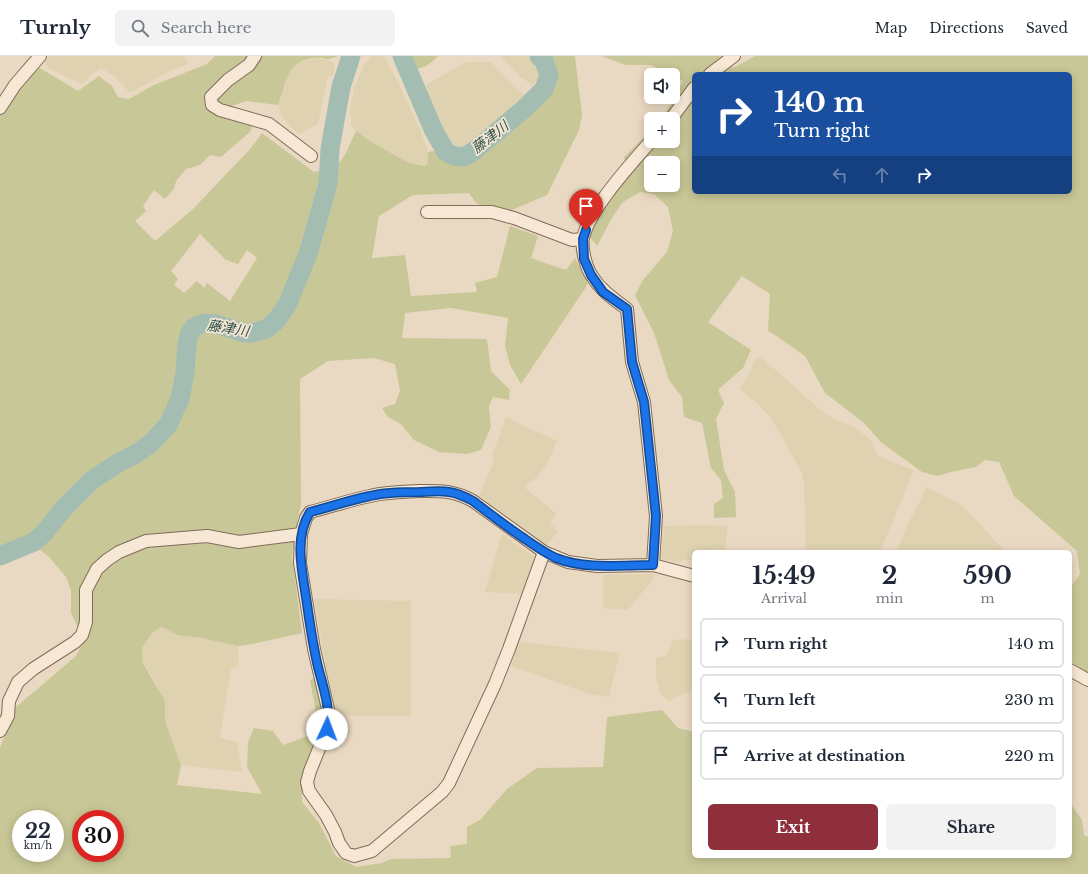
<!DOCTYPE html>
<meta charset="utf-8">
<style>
:root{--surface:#fff;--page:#f2f2f3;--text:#1f2937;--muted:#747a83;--line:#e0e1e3;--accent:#8e2f3b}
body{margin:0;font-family:"Libre Baskerville","Noto Sans JP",serif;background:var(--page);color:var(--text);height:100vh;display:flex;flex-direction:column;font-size:15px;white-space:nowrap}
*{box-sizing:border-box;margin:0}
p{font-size:13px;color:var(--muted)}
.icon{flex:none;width:22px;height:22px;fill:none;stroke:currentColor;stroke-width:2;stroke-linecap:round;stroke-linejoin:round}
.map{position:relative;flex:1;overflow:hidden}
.sheet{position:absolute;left:692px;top:494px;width:380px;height:308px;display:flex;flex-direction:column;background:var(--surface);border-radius:6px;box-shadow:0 2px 10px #0003}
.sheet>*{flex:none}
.banner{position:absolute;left:692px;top:16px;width:380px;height:122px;border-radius:6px;box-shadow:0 2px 10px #0003;background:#1a4fa0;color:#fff;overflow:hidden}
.tools{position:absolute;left:644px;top:12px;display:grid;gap:8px}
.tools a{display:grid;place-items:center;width:36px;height:36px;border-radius:6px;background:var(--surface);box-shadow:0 2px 10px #0003;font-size:20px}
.speed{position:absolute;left:12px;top:754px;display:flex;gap:8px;font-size:20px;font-weight:700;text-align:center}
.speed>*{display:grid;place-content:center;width:52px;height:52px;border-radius:50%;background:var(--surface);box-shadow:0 2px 10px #0003;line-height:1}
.speed small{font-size:10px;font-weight:400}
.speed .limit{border:6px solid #d22;background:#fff;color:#111}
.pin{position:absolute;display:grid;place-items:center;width:34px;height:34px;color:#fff;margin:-41px -17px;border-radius:50% 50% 50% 0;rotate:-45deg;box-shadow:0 0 4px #0007}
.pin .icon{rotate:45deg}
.me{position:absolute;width:44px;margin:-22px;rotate:2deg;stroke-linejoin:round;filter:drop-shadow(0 0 3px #0008)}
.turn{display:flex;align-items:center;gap:14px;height:84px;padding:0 16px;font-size:18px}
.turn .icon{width:52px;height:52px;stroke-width:2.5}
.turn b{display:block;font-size:28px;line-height:34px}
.lanes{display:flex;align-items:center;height:38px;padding:0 16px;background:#0003;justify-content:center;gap:20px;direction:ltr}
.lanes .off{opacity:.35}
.eta{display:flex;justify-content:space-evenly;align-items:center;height:68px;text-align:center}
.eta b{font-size:24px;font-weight:700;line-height:28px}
.cta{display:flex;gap:8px;margin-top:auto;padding:8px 16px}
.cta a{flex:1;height:46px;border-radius:6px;background:var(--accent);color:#fff;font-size:16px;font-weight:700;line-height:46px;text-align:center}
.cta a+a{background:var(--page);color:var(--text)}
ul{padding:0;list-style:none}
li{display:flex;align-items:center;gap:12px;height:50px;margin:0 8px 6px;padding:0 8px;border:2px solid var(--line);border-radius:6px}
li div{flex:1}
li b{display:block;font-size:15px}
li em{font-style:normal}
header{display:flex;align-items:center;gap:24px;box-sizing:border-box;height:56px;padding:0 20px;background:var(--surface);border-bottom:1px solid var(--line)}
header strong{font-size:19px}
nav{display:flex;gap:22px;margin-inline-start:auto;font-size:14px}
.search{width:280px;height:36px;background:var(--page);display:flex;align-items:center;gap:10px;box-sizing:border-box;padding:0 14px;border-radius:6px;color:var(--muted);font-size:15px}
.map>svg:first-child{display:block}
</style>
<header>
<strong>Turnly</strong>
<div class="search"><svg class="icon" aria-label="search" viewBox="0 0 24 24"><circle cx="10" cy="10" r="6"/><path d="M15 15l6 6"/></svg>Search here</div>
<nav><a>Map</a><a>Directions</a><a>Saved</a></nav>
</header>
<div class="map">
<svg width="1088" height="818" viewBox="0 0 1088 818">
<rect width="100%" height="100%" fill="#ead9c2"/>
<!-- farmland -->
<path fill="#dfd2b0" d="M 49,0 L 184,0 L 188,8 L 168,16 L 130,37 L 114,20 L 101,12 L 93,17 L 84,27 L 79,27 L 50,13 L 46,9 L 45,4 Z
M 371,0 L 384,0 L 396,22 L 419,71 L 428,96 L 429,107 L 425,110 L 409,107 L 371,86 L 356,75 L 351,68 L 350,53 L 354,33 L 365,7 Z
M 500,0 L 528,0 L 538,11 L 540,20 L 533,29 L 520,21 Z
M 316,2 L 328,4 L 335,8 L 333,19 L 328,20 L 318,68 L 300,78 L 291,72 L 281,59 L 278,49 L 282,38 L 288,15 L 297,7 Z
M 471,6 L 491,6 L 526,41 L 476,85 L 464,93 L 456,94 L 428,44 L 425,36 L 428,28 L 464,7 Z
M 760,300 L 817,351 L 833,362 L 854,371 L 870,383 L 878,400 L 914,414 L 880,496 L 806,496 L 804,430 L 802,417 L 773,365 L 760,350 L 739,332 L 748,320 L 755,303 Z
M 506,361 L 557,385 L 548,406 L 537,421 L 524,431 L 557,458 L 550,467 L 558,475 L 546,491 L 504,460 L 479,439 L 494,405 L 492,400 Z
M 927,431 L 953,444 L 970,457 L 1005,496 L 896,496 L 910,464 Z
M 704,469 L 728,470 L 725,496 L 694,496 L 694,504 L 684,504 L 676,507 L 661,502 L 664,470 Z
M 502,478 L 535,501 L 523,538 L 485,536 Z
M 655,518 L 652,524 L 628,554 L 603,552 L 603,519 Z
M 314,543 L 411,545 L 411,660 L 337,660 L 325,607 Z
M 161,571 L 178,579 L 201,582 L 238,590 L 239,610 L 231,613 L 220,682 L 237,686 L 242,716 L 181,709 L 165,665 L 165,645 L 152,620 L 143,607 L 142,592 L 152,577 Z
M 694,583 L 694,635 L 681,639 L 669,645 L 661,638 L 656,622 L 656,602 L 665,600 L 670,593 L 672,584 Z
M 521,586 L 620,597 L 609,641 L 593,639 L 511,610 L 515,595 Z"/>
<!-- green -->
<path fill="#c8c797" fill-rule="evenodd" d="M 215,0 L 338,0 C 325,6 326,1 314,2 C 285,5 287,27 278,49 L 246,45 L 229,51 L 252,69 L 251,75 L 221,101 L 210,99 L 200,109 L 186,113 L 176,125 L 174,133 L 165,143 L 154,134 L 143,150 L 146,155 L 135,165 L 155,185 L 193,153 L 251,92 L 262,77 L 314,116 L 335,112 L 345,99 L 356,75 L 371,86 L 409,107 L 425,110 L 428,107 L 428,96 L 440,94 L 450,103 L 465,103 L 483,93 L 543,40 L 551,20 L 550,8 L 542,0 L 575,0 L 582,59 L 579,74 L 547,139 L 512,154 L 477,148 L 469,137 L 413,139 L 379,160 L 372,202 L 405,199 L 411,240 L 477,236 L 475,227 L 497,221 L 510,170 L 538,180 L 531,202 L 566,214 L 575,202 L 588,226 L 586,231 L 521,328 L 510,309 L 505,290 L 508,262 L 451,252 L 405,257 L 402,282 L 487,283 L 491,315 L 510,334 L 509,344 L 493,341 L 489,351 L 491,371 L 481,394 L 467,398 L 439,396 L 414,384 L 401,368 L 388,361 L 382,352 L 395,348 L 400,335 L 395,308 L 374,302 L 328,305 L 300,323 L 301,449 L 296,471 L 292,501 L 302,577 L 253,588 L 238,590 L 201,582 L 178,579 L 161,571 L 152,577 L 142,592 L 143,607 L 165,645 L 165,665 L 181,709 L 177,729 L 262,738 L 247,711 L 248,686 L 254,672 L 273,675 L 283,689 L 313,678 L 319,673 L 310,624 L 316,621 L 325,661 L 302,730 L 302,746 L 319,767 L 336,800 L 356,811 L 382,807 L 391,803 L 451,802 L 450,790 L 467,788 L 467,771 L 480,764 L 507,733 L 537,712 L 603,711 L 607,661 L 662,654 L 678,672 L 694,676 L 694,800 L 1070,800 L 1070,747 L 1082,764 L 1084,779 L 1088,781 L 1088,818 L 0,818 L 0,692 L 16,651 L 76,600 L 84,584 L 71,557 L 71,534 L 66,521 L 49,501 L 26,482 L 0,494 L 0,60 L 35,9 L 78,35 L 99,20 L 112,30 L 118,41 L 129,43 L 154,29 L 207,8 ZM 200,178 L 226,204 L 238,208 L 247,194 L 257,202 L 230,245 L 207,227 L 204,232 L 197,225 L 184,237 L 174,229 L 178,223 L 171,215 ZM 21,763 L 55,763 L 55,797 L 21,797 ZM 81,763 L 115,763 L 115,797 L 81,797 Z
M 394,0 L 438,0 C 425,13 421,13 403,14 Z
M 601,0 L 727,0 L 733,12 L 755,0 L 1088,0 L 1088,616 L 1070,605 L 1070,532 L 1080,518 L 1077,495 L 1014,440 L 999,406 L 985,404 L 976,411 L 951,416 L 938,420 L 922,416 L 882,387 L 863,366 L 825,337 L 805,300 L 778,281 L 768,275 L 770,238 L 742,220 L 708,266 L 751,294 L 743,312 L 718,334 L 724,347 L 716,363 L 724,414 L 735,436 L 736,461 L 714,462 L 714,448 L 723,442 L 721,424 L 711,412 L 702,367 L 684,361 L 682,341 L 669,324 L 654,277 L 635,239 L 643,224 L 667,196 L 673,175 L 668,151 L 654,138 L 640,136 L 623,146 L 613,160 L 597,190 L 589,180 L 597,158 L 628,119 L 624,101 L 651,74 L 651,85 L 673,85 L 673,63 L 660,63 L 673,45 L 683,25 L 673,19 L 651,9 L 626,9 ZM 694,18 L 1070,18 L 1070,136 L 694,136 ZM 651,107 L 673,107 L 673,129 L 651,129 Z"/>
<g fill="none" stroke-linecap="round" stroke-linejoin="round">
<!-- river -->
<path stroke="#a4bdb3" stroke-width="19" d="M 402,0 L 433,73 L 446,96 L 454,100 L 464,101 L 474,95 L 524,53 L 544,33 L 549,19 L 544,5 L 539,0
M 0,500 L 34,486 L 44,477 L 64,452 L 92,424 L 118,407 L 134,399 L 150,388 L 168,369 L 180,343 L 185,316 L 187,288 L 189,279 L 194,271 L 204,267 L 216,268 L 244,277 L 252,277 L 266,273 L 276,265 L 287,249 L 308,198 L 328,128 L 330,93 L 341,31 L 351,0"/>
<defs>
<path id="street" d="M 255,0 L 249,9 L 228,24 L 211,41 L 212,49 L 220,54 L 269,68 L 311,100
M 710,18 L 734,0
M 0,52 L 15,29 L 40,0
M 671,63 L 694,32
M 651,85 C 631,108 590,152 583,182 C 581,192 586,212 592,220 C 601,235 614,243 627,253 L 632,306 L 644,346 L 656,460 L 653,509
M 427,156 L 492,156 L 514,162 L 572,184 L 583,183
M 544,496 L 509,593 L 495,628 L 449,727 L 442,736 L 372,795 L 354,800 L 346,797 L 339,787 L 335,776 L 326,759 L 309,735 L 307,726 L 310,715 L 327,673 L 329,664 L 328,653 L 314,593 L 300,507 L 301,478 L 306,462 L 310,456 C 330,451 350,444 370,440 C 386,436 403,436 419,435 C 441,435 453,434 473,445 L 544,496 L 568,506 L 597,510 L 653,509 L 694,520
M 1070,614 L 1088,624
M 0,675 L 8,660 L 9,645 L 18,626 L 33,613 L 75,586 L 82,579 L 86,566 L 86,534 L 97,513 L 107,504 L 119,496 L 146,485 L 207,480 L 239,486 L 301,478"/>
</defs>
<!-- street casing -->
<use href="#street" stroke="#836b5a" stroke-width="14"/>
<!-- street -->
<use href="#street" stroke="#f6e8d4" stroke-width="12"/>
</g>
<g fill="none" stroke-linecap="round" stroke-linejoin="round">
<defs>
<path id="route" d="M 327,673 C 331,652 323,631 318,611 C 313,590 310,569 307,548 C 303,518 293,483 310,456 C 330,451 350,444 370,440 C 386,436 403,436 419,436 C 442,435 452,433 473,445 C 490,458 507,471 525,483 C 535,490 545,497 556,502 C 586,514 622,509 653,509 L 656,460 L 644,346 L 632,306 L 627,253 L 603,236 L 591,219 L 584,203 L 583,183 L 586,174"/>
</defs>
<!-- route casing -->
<use href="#route" stroke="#114b97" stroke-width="10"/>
<!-- route -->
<use href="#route" stroke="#1a73e8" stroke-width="7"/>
</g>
<g text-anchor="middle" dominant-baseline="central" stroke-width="3.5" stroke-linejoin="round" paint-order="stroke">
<!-- water labels -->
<g font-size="14" font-style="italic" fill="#2e524c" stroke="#f2e5d1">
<text transform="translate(490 81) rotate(-38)">藤津川</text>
<text transform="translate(228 272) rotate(9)">藤津川</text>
</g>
</g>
</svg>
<div class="tools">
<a><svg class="icon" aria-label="sound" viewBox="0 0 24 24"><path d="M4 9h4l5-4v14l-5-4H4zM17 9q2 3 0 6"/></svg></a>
<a>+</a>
<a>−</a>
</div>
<div class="speed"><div>22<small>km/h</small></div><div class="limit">30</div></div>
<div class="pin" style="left:586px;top:174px;background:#d93025"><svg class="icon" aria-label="arrive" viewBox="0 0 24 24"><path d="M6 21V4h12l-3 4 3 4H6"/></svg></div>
<svg class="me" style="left:327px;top:673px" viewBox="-20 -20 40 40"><circle r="19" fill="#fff"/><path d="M0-13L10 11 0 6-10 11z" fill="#1a73e8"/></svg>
<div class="banner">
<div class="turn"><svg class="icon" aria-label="right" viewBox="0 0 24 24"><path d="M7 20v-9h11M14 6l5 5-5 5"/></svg><div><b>140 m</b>Turn right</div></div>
<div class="lanes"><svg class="icon off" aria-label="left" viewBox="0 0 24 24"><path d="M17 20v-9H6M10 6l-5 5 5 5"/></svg><svg class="icon off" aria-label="ahead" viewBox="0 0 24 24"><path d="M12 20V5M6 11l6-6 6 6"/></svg><svg class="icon" aria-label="right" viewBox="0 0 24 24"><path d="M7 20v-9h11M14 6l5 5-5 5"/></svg></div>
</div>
<section class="sheet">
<div class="eta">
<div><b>15:49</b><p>Arrival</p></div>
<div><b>2</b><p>min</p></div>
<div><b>590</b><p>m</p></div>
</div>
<ul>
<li><svg class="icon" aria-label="right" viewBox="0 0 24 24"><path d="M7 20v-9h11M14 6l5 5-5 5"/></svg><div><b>Turn right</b></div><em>140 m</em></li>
<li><svg class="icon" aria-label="left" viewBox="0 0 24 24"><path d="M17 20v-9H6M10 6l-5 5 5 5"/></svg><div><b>Turn left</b></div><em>230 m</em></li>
<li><svg class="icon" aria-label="arrive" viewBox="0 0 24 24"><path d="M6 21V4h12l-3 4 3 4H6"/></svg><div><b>Arrive at destination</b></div><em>220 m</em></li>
</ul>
<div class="cta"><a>Exit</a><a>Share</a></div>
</section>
</div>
